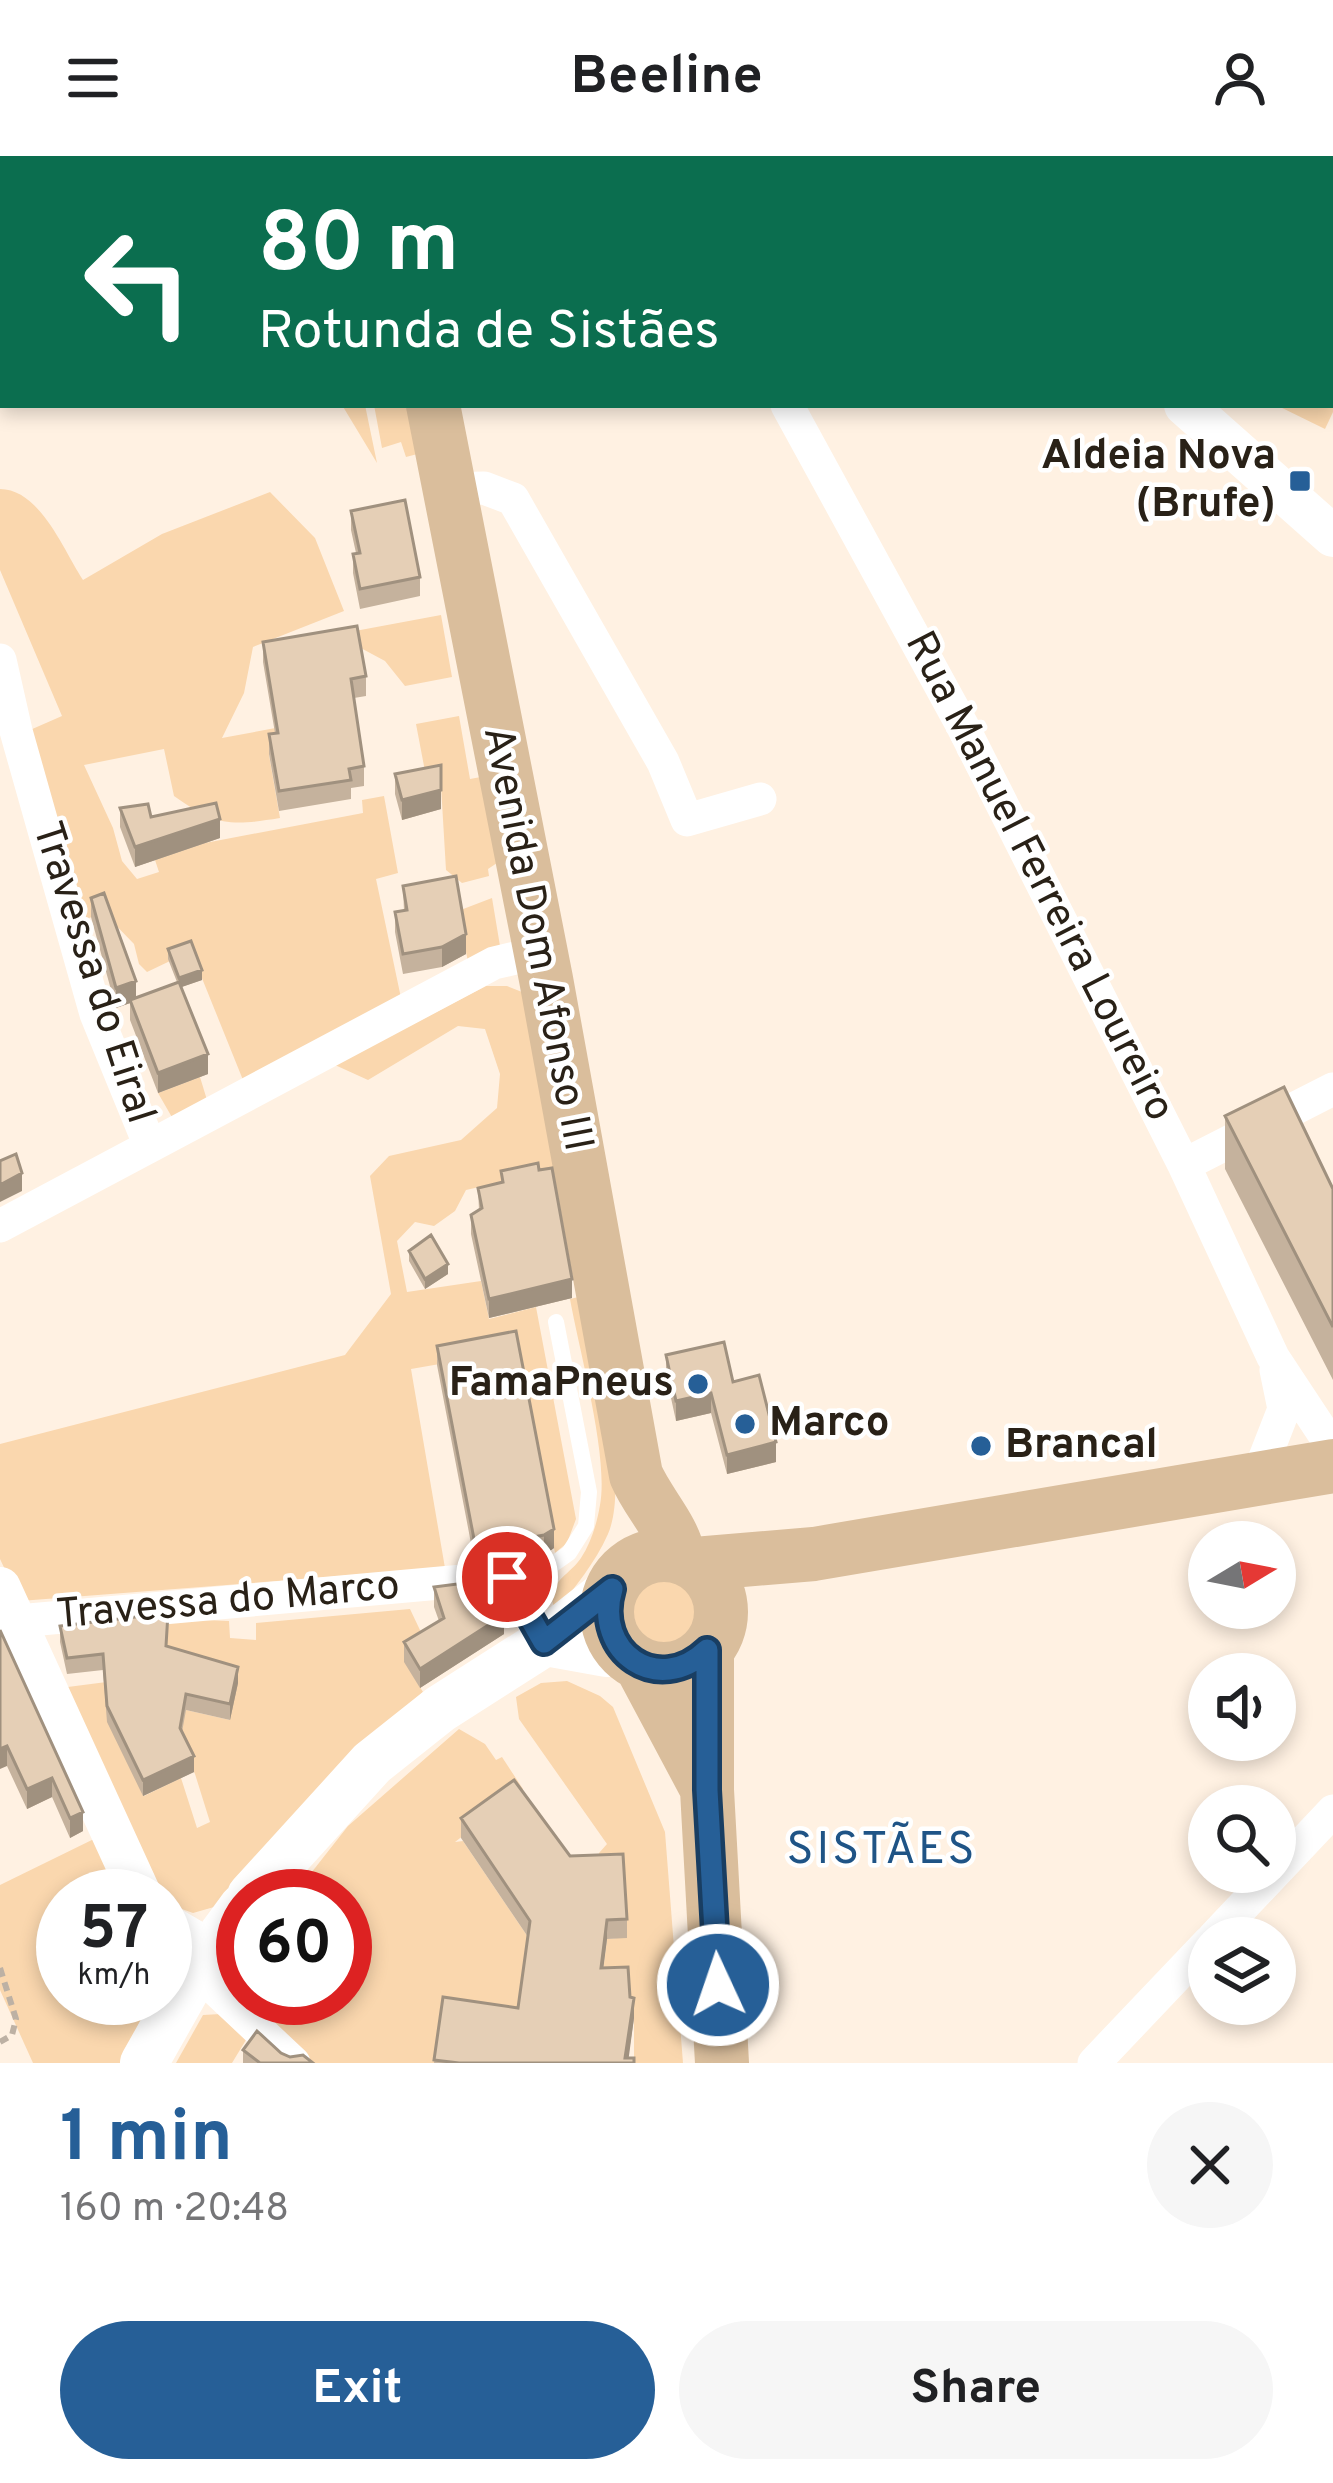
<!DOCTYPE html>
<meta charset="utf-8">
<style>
:root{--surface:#fff;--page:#f6f6f6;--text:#202124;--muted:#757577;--accent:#265f97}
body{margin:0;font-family:Overpass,sans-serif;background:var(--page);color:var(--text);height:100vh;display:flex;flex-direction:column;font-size:45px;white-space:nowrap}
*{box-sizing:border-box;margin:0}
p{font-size:39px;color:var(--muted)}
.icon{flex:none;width:66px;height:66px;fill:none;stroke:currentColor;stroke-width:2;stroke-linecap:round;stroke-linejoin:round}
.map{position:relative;height:1907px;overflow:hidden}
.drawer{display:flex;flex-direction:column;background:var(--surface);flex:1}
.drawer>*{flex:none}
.banner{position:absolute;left:0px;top:0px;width:1335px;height:252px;box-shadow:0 6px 18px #0003;background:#0b6e4f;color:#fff;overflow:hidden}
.needle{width:78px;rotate:80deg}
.fabs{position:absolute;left:1188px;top:1365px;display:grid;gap:24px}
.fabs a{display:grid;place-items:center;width:108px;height:108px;border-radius:50%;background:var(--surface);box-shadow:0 6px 18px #0003;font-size:60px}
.speed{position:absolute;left:36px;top:1713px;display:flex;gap:24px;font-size:60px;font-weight:700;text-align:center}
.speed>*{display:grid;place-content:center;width:156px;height:156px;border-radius:50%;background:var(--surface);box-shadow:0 6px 18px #0003;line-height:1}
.speed small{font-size:30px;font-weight:400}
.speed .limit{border:18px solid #d22;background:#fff;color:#111}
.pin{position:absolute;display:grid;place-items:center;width:102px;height:102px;color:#fff;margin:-51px;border:6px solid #fff;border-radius:50%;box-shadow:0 3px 12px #0007}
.me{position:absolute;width:132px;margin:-66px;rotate:357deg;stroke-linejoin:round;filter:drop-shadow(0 0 9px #0008)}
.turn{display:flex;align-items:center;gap:42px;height:252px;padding:0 60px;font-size:54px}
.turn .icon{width:156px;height:156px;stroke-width:2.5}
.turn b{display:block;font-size:84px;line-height:102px}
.round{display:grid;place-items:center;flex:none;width:126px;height:126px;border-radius:63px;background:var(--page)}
.summary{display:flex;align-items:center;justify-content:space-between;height:204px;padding:0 60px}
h1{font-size:72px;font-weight:700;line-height:90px;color:var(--accent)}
.cta{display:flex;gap:24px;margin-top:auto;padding:24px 60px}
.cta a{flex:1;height:138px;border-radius:72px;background:var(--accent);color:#fff;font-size:48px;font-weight:700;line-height:138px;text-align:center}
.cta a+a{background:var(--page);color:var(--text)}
header{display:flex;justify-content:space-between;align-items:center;height:156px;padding:0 60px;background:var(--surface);font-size:54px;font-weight:700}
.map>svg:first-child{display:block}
</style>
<header><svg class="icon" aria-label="menu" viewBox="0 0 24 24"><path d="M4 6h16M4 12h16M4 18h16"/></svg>Beeline<svg class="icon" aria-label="person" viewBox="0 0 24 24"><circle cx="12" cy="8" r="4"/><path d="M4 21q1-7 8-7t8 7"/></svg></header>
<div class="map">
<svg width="1333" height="1907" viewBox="0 0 1333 1907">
<rect width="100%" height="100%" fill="#fff1e2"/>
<!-- green -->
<path fill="#fad7ae" d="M 1333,195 L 1333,256 L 1325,273 L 1276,249 L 1332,249 Z
M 342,249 L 365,249 L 377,307 Z
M 374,249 L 416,249 L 425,296 L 406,301 L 401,286 L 382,292 Z
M 0,333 C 40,333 64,395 83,424 L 162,378 L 270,336 L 315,382 L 344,455 L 253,491 L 244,537 L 222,582 L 286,570 L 269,599 L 280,662 C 230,670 216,670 174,640 L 164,593 L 84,609 L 113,672 L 122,705 L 137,723 L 159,716 L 155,704 L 205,687 L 363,657 L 362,644 L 384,640 L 398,717 L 376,723 L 401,842 L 243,924 L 191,795 L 147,816 L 139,808 L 134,788 L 104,757 L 80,765 L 30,574 L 62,560 L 0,414 Z
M 441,459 L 452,521 L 405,530 L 385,505 L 357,490 L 355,475 Z
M 459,560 L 470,623 L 486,620 L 500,705 L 488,713 L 489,720 L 462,727 L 446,714 L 441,630 L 428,631 L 416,568 Z
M 492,742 L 500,790 L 468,806 L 458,755 Z
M 486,830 L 507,830 L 522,836 L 554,1014 L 466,1034 L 455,1055 L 434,1070 L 415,1066 L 397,1085 L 407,1136 L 481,1125 L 489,1163 L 536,1151 L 576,1363 L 567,1387 L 555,1397 L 515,1195 L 411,1213 L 445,1412 L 20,1445 L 0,1403 L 0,1288 L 345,1199 L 391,1138 L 370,1020 L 389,1000 L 461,984 L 497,952 L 500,918 L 485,873 L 458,870 L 368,924 L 335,909 Z
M 200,921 L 207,944 L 173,963 L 158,937 Z
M 583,1140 C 594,1200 631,1324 608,1378 C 595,1407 575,1431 556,1455 C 542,1429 568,1421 581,1402 C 591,1387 597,1367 600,1349 C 609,1301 579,1194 570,1143 Z
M630 1454a38 38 0 1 1 76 0a38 38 0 1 1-76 0Z
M 410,1453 L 428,1491 L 405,1506 L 423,1536 L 363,1591 L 214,1751 L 193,1757 L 165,1747 L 60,1532 L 122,1524 L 144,1640 L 181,1622 L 197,1672 L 210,1666 L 195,1618 L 175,1576 L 186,1554 L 230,1564 L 162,1504 L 155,1462 L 229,1465 L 230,1482 L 256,1484 L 256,1467 Z
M 567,1525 L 600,1540 L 613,1551 L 665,1676 L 683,1907 L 634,1907 L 634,1862 L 601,1831 L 607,1783 L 627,1781 L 601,1719 L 599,1697 L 607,1688 L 519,1563 L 516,1541 L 541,1527 Z
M 459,1573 L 485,1588 L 496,1604 L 502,1601 L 523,1633 L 455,1686 L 463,1685 L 530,1784 L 518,1872 L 436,1907 L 313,1907 C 287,1884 213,1842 243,1803 L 243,1842 L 345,1842 L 345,1740 L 293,1740 L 348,1670 Z
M 100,1680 L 126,1740 L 63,1740 L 63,1842 L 150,1842 L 122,1907 L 33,1907 L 0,1834 L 0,1729 Z
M 221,1858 L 249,1879 L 232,1907 L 176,1907 L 203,1859 Z"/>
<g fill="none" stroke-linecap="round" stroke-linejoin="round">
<!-- path -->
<path stroke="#bdb1a4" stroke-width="6" stroke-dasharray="9 6" stroke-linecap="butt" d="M 0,1812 L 16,1863 L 12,1879 L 0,1886"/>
<!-- service -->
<path stroke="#fff" stroke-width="16" d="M 507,1421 L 545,1414 L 569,1397 L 586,1370 L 589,1336 L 556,1166"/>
<!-- minor -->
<path stroke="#fff" stroke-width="33" d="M 647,0 L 649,3
M 1332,160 L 1333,160
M 787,249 L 962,569 L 1184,1009 L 1273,1201 L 1333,1292
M 448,333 L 484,332 L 513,343 L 663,606 L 687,664 L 760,643
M 0,504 L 16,575 L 96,858 L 150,990
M 1184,1009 L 1333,933
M 0,1070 L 494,807 L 541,796
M 1257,1322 L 1284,1253 L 1276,1214
M 18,1465 L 507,1421 L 545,1486
M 1213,1782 L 1333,1655
M 196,1815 L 294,1907
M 1094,1907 L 1209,1786"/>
<!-- tertiary -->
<path stroke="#fff" stroke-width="42" d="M 961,0 L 963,3
M 1185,249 L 1333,380
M 0,1432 L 141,1740
M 165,1768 L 211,1795"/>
<!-- secondary -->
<path stroke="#fff" stroke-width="48" d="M 545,1486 L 606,1497 L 622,1496
M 251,1740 L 372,1607 L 440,1553 L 545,1486 L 612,1433
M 144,1907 L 196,1815 L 243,1751"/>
<!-- primary -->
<path stroke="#dabe9c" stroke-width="54" d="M 389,0 L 389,3
M 433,249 L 546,823 L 636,1319 C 648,1347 673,1371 679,1401
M607 1456a57 57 0 1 1 114 0a57 57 0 1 1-114 0Z
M 695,1408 L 814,1398 L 1333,1310
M 707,1494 L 707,1634 L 722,1907
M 641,1509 L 705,1629"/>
</g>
<!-- wall -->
<path fill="#c5b29d" d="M 351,355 L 420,421 L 420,440 L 360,453 L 353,417 L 353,398 L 356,397 L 351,374 Z
M 263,486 L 366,520 L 366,540 L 354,542 L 364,610 L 364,630 L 351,632 L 351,643 L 279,655 L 269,598 L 269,578 L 275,577 L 263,506 Z
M 441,609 L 441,653 L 402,664 L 395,638 L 395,618 Z
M 120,652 L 151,661 L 220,682 L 135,711 L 120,671 Z
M 403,730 L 466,798 L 442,811 L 403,818 L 395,776 L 395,756 L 404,755 Z
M 91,742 L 136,842 L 177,826 L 168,803 L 168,793 L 202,824 L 181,831 L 208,918 L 158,937 L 130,864 L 130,847 L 116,852 L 91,761 Z
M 1225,960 L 1333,1033 L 1333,1224 L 1225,1013 Z
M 501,1015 L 572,1142 L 489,1162 L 471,1078 L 471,1059 L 479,1054 L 478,1032 L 501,1027 Z
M 409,1095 L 448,1118 L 425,1133 L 409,1105 Z
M 437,1190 L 554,1392 L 544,1399 L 518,1404 L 505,1400 L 474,1403 L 437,1209 Z
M 666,1199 L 733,1226 L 776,1306 L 727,1318 L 711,1257 L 676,1265 L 666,1219 Z
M 434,1431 L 504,1478 L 420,1532 L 404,1506 L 404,1486 L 439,1465 L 434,1451 Z
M 60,1470 L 167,1490 L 238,1527 L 230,1564 L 186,1554 L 182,1576 L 194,1616 L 143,1640 L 107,1566 L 103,1514 L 67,1518 L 60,1486 Z
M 0,1474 L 83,1675 L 70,1682 L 52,1641 L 27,1653 L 7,1610 Z
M 461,1662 L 570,1700 L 627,1763 L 627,1782 L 607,1783 L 603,1812 L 630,1841 L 634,1862 L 628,1902 L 634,1907 L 434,1907 L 443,1841 L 518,1852 L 528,1781 L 461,1682 Z
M 243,1894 L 281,1897 L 313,1907 L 243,1907 Z"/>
<!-- shaded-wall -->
<path fill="#a0917f" d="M 441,634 L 441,653 L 402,664 L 402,644 Z
M 220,663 L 220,682 L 135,711 L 135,691 Z
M 466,778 L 466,798 L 442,811 L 442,791 Z
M 202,814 L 202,824 L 179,832 L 179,822 Z
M 136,825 L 136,845 L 116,852 L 116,832 Z
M 208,898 L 208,918 L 158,937 L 158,917 Z
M 22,1017 L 22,1035 L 0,1046 L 0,1029 Z
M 448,1108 L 448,1118 L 425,1133 L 425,1123 Z
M 572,1123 L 572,1142 L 489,1162 L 489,1143 Z
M 711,1237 L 711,1257 L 676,1265 L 676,1245 Z
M 776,1286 L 776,1306 L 727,1318 L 727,1299 Z
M 554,1373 L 554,1392 L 544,1399 L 544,1379 Z
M 504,1459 L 504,1478 L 420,1532 L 420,1513 Z
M 238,1511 L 238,1527 L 230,1564 L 230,1548 Z
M 7,1590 L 7,1610 L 0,1613 L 0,1593 Z
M 194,1600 L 194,1616 L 143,1640 L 143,1624 Z
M 52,1622 L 52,1641 L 27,1653 L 27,1633 Z
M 83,1656 L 83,1675 L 70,1682 L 70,1662 Z
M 607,1764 L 607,1783 L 601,1831 L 601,1812 Z
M 634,1842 L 634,1862 L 628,1907 L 625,1907 Z"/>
<!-- building -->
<path fill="#e5cfb6" stroke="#a0917f" stroke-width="3" d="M 405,344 L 420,421 L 360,433 L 353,398 L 360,397 L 351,355 Z
M 357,470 L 366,520 L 351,523 L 364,610 L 349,613 L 351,624 L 279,635 L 269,578 L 278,577 L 263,486 Z
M 441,609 L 441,634 L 402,644 L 395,618 Z
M 216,647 L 220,663 L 135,691 L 120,652 L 148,648 L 151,661 Z
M 456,720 L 466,778 L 442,791 L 403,798 L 395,756 L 407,754 L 403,730 Z
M 104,737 L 136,825 L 116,832 L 91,742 Z
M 191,785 L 202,814 L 179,822 L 168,793 Z
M 179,826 L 208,898 L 158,917 L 130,844 Z
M 1284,931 L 1333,1033 L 1333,1171 L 1225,960 Z
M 16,998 L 22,1017 L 0,1029 L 0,1005 Z
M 538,1007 L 539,1014 L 552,1012 L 572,1123 L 489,1143 L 471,1059 L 482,1052 L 478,1032 L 503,1026 L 501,1015 Z
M 431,1079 L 448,1108 L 425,1123 L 409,1095 Z
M 516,1175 L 554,1373 L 544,1379 L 518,1384 L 505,1380 L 474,1383 L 437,1190 Z
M 724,1186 L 733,1226 L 759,1219 L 776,1286 L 727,1299 L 711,1237 L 676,1245 L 666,1199 Z
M 480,1425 L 504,1459 L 420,1513 L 404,1486 L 444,1462 L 434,1431 Z
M 168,1457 L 166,1490 L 238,1511 L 230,1548 L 186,1538 L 180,1572 L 194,1600 L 143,1624 L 107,1550 L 103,1498 L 67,1502 L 60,1470 Z
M 0,1474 L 83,1656 L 70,1662 L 52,1622 L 27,1633 L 7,1590 L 0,1593 Z
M 514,1624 L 570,1700 L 623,1698 L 627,1763 L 607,1764 L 601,1812 L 628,1811 L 630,1841 L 634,1842 L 625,1902 L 634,1902 L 634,1907 L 459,1907 L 434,1904 L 443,1841 L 518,1852 L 530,1765 L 461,1662 Z
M 257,1875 L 281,1897 L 290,1901 L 303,1899 L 313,1907 L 260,1907 L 243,1894 Z"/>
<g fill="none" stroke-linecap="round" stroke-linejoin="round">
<defs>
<path id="route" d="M 507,1421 L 544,1486 L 612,1433 C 593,1496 658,1541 707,1494 L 707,1634 L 718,1829"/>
</defs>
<!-- route casing -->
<use href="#route" stroke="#193e62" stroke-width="30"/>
<!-- route -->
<use href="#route" stroke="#265f97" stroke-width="21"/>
</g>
<!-- markers -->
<g fill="#265f97" stroke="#fff" stroke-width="4.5">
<rect x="1288" y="313" width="24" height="24" rx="6"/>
<circle cx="698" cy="1228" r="12"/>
<circle cx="745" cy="1268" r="12"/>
<circle cx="981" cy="1290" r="12"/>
</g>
<g text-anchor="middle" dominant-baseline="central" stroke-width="9" stroke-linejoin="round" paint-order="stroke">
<!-- poi labels -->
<g font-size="42" font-weight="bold" fill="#292117" stroke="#fff" text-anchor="end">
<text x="1276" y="301">Aldeia Nova<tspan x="1276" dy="48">(Brufe)</tspan></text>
<text x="674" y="1228">FamaPneus</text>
<text x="769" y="1268" text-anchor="start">Marco</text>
<text x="1005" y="1290" text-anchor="start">Brancal</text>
</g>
<!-- street labels -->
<g font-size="42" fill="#292117" stroke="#fff">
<text transform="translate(1038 721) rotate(63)">Rua Manuel Ferreira Loureiro</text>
<text transform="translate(536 783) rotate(79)">Avenida Dom Afonso III</text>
<text transform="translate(92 817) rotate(72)">Travessa do Eiral</text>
<text transform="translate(228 1446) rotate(-5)">Travessa do Marco</text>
</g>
<!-- neighbourhood labels -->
<g font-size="45" letter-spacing="3" fill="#1f5486" stroke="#fff">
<text x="882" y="1695">SISTÃES</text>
</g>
</g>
</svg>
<div class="fabs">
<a><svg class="needle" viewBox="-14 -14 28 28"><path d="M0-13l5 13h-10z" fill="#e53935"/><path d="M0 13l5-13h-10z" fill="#757577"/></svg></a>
<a><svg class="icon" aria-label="sound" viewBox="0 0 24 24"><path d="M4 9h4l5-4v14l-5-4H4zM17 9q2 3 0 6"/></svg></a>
<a><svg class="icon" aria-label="search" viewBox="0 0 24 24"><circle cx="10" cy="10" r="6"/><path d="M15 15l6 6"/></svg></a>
<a><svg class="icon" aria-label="layers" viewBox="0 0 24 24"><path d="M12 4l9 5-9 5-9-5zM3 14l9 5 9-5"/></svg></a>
</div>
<div class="speed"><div>57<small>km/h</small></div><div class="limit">60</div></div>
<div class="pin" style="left:507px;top:1421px;background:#d93025"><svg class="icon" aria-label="arrive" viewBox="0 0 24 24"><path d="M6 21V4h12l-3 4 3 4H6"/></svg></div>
<svg class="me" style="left:718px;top:1829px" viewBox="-20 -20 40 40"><circle r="17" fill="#265f97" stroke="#fff" stroke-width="3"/><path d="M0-11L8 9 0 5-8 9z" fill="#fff"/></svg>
<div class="banner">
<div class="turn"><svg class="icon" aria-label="left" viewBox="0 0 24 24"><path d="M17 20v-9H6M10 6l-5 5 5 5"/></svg><div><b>80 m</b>Rotunda de Sistães</div></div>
</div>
</div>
<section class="drawer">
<div class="summary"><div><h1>1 min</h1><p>160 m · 20:48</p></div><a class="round"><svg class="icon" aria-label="close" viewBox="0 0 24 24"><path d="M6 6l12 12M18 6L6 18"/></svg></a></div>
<div class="cta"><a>Exit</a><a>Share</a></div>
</section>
